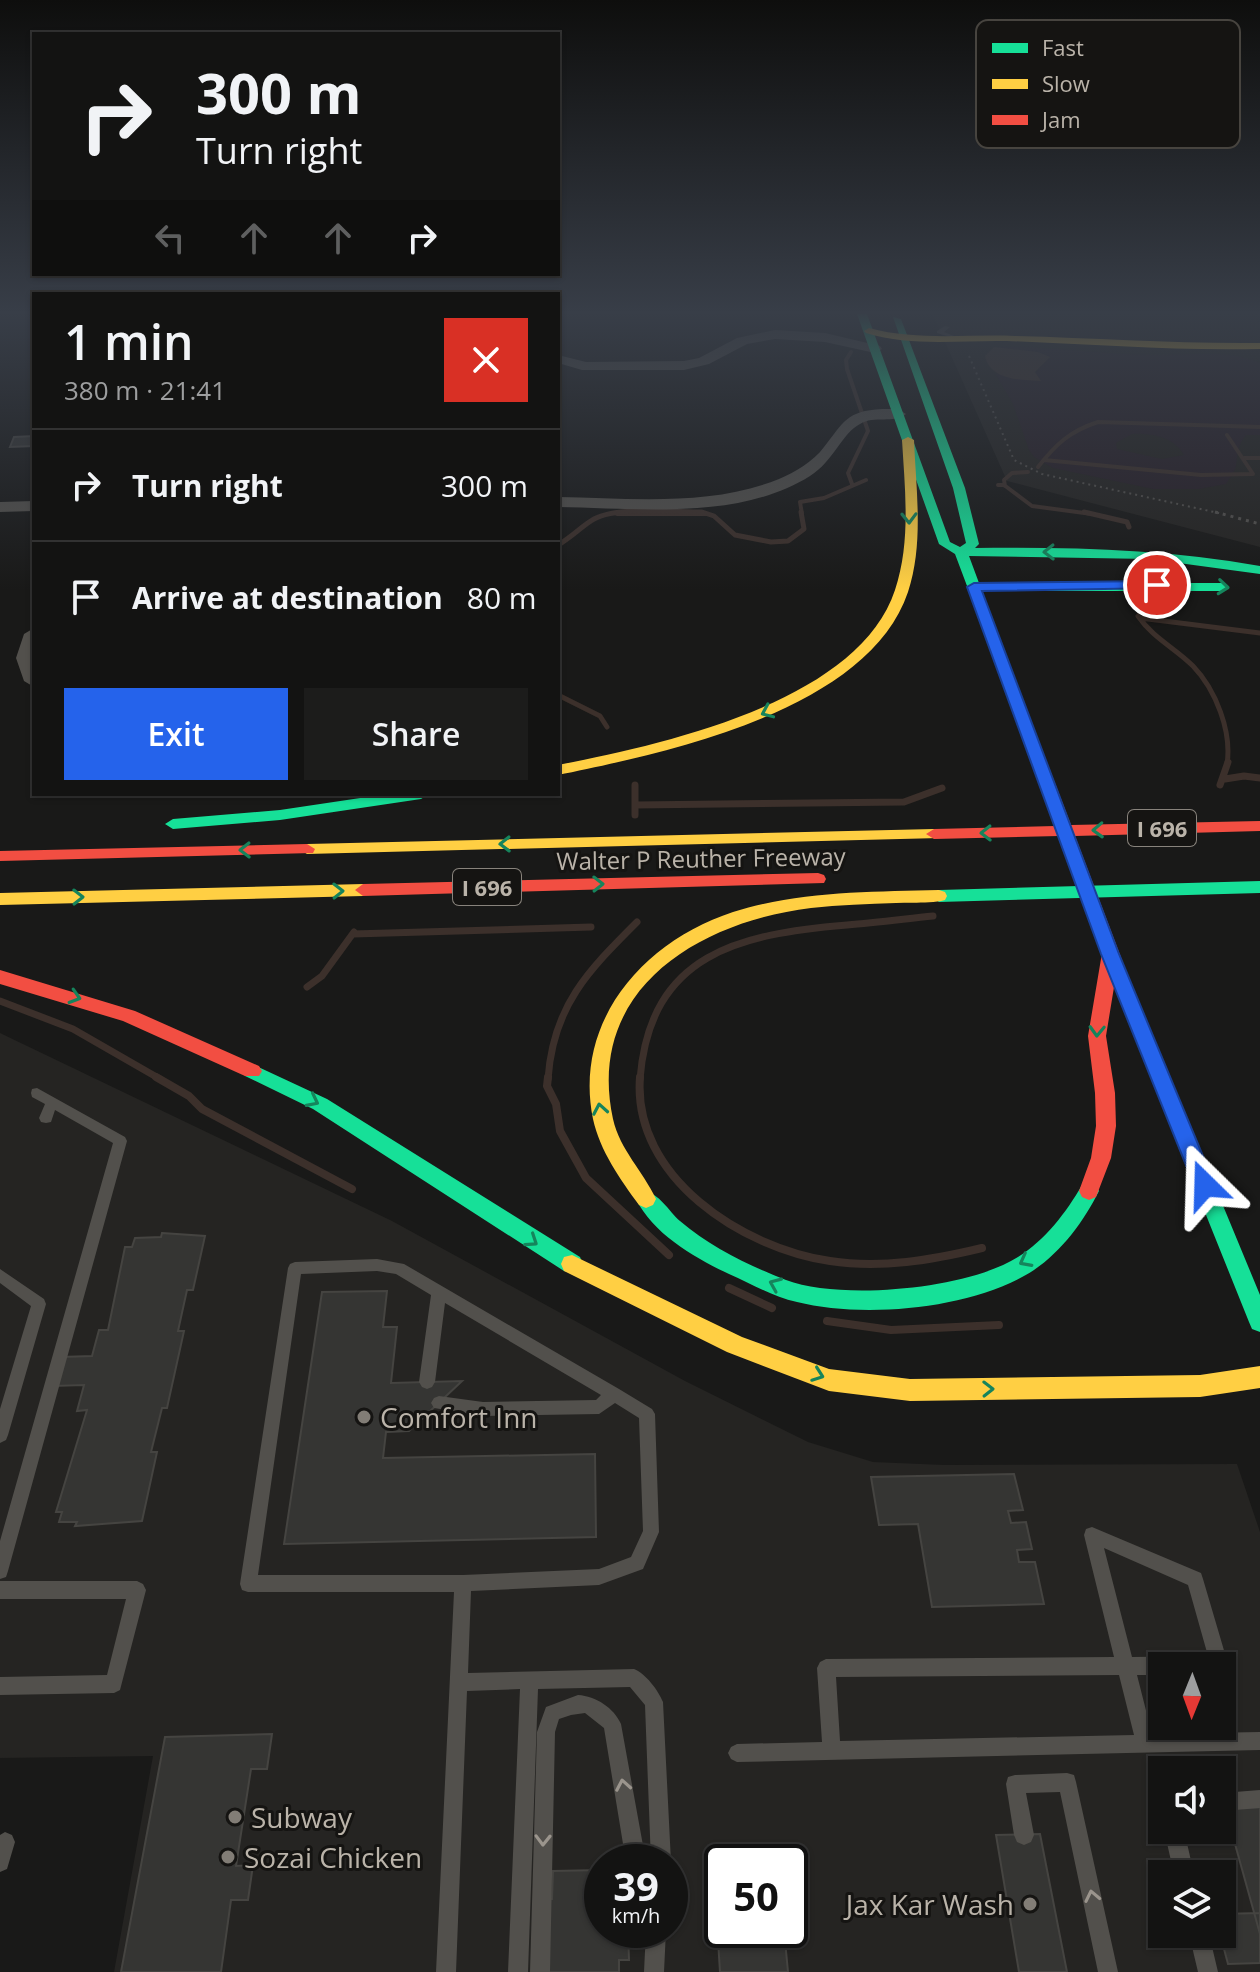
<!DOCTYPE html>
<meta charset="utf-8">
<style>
:root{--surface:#131312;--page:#1c1c1b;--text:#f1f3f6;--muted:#9d9e9f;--line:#323232;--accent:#2563eb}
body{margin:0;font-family:"Open Sans",sans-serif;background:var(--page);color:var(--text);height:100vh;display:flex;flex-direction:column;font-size:30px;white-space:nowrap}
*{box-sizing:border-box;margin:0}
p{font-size:26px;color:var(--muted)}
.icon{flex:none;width:44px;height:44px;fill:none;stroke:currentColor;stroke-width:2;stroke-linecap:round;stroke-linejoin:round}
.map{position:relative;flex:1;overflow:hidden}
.panel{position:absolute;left:32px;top:292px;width:528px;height:504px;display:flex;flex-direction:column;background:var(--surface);border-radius:0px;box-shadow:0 2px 6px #0004,0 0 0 2px var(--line)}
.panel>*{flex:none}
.banner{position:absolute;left:32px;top:32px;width:528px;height:244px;border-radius:0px;box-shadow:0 2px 6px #0004,0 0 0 2px var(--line);background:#131312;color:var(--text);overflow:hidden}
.needle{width:52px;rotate:181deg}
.fabs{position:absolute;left:1148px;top:1652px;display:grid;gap:16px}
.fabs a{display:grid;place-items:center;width:88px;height:88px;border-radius:0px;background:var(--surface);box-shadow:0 2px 6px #0004,0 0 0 2px var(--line);font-size:40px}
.speed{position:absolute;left:584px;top:1844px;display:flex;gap:16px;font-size:40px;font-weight:700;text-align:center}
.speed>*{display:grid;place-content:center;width:104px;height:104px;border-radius:50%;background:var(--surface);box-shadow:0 2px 6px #0004,0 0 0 2px var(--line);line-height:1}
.speed small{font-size:20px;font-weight:400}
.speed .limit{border:4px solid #111;border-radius:12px;background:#fff;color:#111}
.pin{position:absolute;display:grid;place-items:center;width:68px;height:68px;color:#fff;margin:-34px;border:4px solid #fff;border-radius:50%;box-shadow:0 2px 8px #0007}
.me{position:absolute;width:88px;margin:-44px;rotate:338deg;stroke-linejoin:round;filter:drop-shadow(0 0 6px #0008)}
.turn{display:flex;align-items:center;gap:28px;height:168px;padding:0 32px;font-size:36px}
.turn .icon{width:104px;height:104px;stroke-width:2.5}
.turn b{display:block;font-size:56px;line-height:68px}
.lanes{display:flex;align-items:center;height:76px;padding:0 32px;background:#0003;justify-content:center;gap:40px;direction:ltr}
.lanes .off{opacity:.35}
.round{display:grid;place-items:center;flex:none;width:84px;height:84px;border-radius:0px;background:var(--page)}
.head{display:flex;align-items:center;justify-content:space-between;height:136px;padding:0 32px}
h1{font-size:48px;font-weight:600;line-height:60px}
.cta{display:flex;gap:16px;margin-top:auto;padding:16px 32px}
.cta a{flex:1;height:92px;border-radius:0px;background:var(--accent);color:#fff;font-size:32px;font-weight:600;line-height:92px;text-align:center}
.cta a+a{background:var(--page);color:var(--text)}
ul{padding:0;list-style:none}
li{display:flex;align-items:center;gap:24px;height:112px;padding:0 32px;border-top:2px solid var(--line)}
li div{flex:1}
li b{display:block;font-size:30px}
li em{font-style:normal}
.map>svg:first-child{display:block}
</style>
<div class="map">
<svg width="1260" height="1972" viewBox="0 0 1260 1972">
<rect width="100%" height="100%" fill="#191918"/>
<!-- built -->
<path fill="#252422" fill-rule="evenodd" d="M 1260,314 L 1260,547 L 1007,481 L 933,315 Z
M 0,1033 L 392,1221 L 685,1381 L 808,1442 L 873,1462 L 944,1465 L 1237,1464 L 1260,1532 L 1260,1972 L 114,1972 L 153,1756 L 0,1758 ZM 1162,1666 L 1222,1666 L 1222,1726 L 1162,1726 ZM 1162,1770 L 1222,1770 L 1222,1830 L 1162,1830 ZM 602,1862 L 670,1862 L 670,1930 L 602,1930 ZM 722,1862 L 790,1862 L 790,1930 L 722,1930 ZM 1162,1874 L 1222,1874 L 1222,1934 L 1162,1934 Z"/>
<!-- green -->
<path fill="#282028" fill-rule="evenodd" d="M 994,347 C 1046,346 1097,354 1149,355 C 1184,356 1227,348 1260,363 L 1260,435 L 1246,435 C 1237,446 1238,453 1236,466 C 1235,472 1229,479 1226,484 L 1199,489 L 1153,489 L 1053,468 L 1034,457 L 1029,450 L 1013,404 L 995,373 L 1040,381 L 1035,373 L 1050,357 L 1038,352 ZM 1132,434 C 1151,433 1174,437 1184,455 L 1162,459 L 1117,449 L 1116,443 Z"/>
<!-- water -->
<path fill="#3c302b" d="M 994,347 L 1038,352 L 1050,357 L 1035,372 L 1041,381 C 1020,380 990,380 985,356 Z"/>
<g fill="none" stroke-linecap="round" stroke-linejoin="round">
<!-- stream-far3 -->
<path stroke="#3c302b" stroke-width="4" d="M 851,352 L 846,360 L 847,369 L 868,431 L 848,473 L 852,484
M 1244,458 L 1260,458
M 1044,460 L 1201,475 L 1253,474 L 1227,435
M 1038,467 C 1056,444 1070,431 1098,422 L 1260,427
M 998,485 L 1004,485 L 1032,506 L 1092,514
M 1005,486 L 1004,480 L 1012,473 L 1028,472
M 617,514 L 707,514
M 802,514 L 800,502 L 824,498 L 866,480"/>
<!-- stream-far2 -->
<path stroke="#3c302b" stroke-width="5" d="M 1084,512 L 1127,522 L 1129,527
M 558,545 C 572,537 583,525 594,519 C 618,506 674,512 702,512 L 714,516 L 735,535 L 771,542 L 788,541 L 804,529 L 801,512
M 1138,616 C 1153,638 1175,648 1193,666 C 1216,690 1232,732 1227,764
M 1140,618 L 1260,633
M 558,695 L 600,716 L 607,727"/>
<!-- stream-far1 -->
<path stroke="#3c302b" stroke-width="7" d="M 1225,779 L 1244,776 L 1260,778
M 635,785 L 635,815
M 1220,785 L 1228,762
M 635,805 L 904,802 L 942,788
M 353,934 L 591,927
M 307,987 L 322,976 L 354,932
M 0,1001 L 73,1029 L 160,1079
M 548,1079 C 553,1006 588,971 637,922
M 640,1079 C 650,953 740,934 847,925 C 876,923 904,919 933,916"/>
<!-- stream -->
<path stroke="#3c302b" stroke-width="8" d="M 156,1077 L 189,1096 L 202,1109 L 352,1189
M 548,1077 L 547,1086 L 556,1104 L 560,1131 L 586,1178 L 669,1255
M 640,1077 C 632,1177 742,1248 830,1261 C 881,1269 932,1260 982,1248
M 729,1288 L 772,1308
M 827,1321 L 891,1330 L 999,1325"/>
</g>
<!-- building -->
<path fill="#353533" stroke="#454441" stroke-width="2" d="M 34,436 L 34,446 L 10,447 L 14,437 Z
M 162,1233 L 205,1236 L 193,1290 L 187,1290 L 178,1331 L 184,1331 L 167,1408 L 162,1408 L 151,1452 L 157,1452 L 142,1521 L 75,1526 L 77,1522 L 59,1522 L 62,1512 L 56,1512 L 87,1410 L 77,1411 L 84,1385 L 53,1386 L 61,1357 L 92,1356 L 99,1330 L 108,1330 L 125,1247 L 132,1247 L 135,1238 L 161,1237 Z
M 387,1291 L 383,1327 L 397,1327 L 391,1383 L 462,1381 L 409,1431 L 386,1432 L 383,1458 L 595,1454 L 596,1537 L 284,1544 L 322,1292 Z
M 1014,1474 L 1023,1510 L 1008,1511 L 1011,1523 L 1026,1522 L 1032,1549 L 1017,1550 L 1019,1562 L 1035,1562 L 1044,1604 L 932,1607 L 918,1524 L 879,1525 L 871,1477 Z
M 272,1734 L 267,1769 L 251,1769 L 236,1866 L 253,1865 L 248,1900 L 231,1900 L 221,1972 L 121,1972 L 165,1737 Z
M 1260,1807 L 1260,1934 L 1225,1808 Z
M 1040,1834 L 1067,1972 L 1019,1972 L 996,1835 Z
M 602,1870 L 602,1930 L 628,1930 L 629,1960 L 619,1960 L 619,1972 L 545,1972 L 546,1899 L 552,1899 L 553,1871 Z
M 1260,1913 L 1260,1963 L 1228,1964 L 1220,1934 L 1222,1914 Z
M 717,1924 L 722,1924 L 722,1930 L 784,1930 L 788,1972 L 720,1972 Z"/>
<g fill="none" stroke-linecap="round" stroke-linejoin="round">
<!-- path-far1 -->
<path stroke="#53514e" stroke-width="2" stroke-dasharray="2 4" stroke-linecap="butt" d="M 969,356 L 1014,460 L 1042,474 L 1223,514"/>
<!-- path -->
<path stroke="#53514e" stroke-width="3" stroke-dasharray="3 5" stroke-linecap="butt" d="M 1215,512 L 1260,524"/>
<!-- lane -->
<path fill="#52504c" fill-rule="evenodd" d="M 945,326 L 950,327 L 944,332 L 954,336 L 954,338 L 937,333 L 937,331 Z
M 37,1088 L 125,1137 L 127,1141 L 8,1571 L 6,1577 L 0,1579 L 0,1541 L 113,1143 L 55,1110 L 51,1122 L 46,1123 L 41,1122 L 39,1118 L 45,1104 L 32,1097 L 31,1093 L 32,1089 Z
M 377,1259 L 404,1264 L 619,1389 L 652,1409 L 655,1414 L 659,1532 L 643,1569 L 599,1585 L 471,1591 L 468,1673 L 634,1669 C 646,1674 658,1690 663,1702 L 671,1862 L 670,1864 L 670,1862 L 651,1862 L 645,1705 L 630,1687 L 538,1689 L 528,1972 L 508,1972 L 520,1689 L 467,1691 L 456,1972 L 436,1972 L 454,1592 L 248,1592 L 242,1590 L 240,1584 L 288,1268 L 290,1264 L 295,1262 ZM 377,1271 L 396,1274 L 431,1295 L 419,1382 L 422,1387 L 427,1389 L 432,1387 L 435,1382 L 445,1303 L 601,1395 L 596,1400 L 483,1402 L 439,1396 L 434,1398 L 431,1403 L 434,1408 L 483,1416 L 599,1414 L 615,1403 L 639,1418 L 643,1531 L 631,1557 L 599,1569 L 463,1575 L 258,1575 L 301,1274 Z
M 0,1269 L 44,1299 L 46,1304 L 8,1435 L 6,1440 L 0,1443 L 0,1409 L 31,1306 L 0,1283 Z
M 1092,1527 L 1201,1573 L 1203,1579 L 1228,1664 L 1225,1670 L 1222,1672 L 1222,1666 L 1162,1666 L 1162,1675 L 1137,1675 L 1152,1734 L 1260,1732 L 1260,1750 L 737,1762 L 731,1759 L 728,1753 L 731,1747 L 737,1744 L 822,1742 L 817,1668 L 820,1662 L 826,1659 L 1114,1657 L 1084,1535 L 1086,1529 ZM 1104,1548 L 1188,1585 L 1208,1656 L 1132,1657 ZM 1119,1675 L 1134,1735 L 840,1741 L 836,1677 Z
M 0,1581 L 137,1581 L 143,1584 L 146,1590 L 120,1690 L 114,1693 L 0,1695 L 0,1677 L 107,1675 L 126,1599 L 0,1599 Z
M 578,1695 C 596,1696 614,1708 621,1724 L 646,1862 L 626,1862 L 604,1728 L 585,1713 L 571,1715 L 559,1719 L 555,1732 L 550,1972 L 530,1972 L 537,1732 L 546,1707 Z
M 1067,1773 L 1074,1775 L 1076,1782 L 1118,1972 L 1098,1972 L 1060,1792 L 1026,1793 L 1034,1835 L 1031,1842 L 1024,1845 L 1017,1842 L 1014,1835 L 1006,1784 L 1008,1777 L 1015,1775 Z
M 1260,1790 L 1260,1808 L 1222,1811 L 1222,1793 Z
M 1164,1830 L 1184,1830 L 1194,1874 L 1174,1874 Z
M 5,1832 L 12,1835 L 15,1842 L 7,1869 L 0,1872 L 0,1835 Z
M 646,1930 L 666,1930 L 664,1972 L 644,1972 Z
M 1189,1934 L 1209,1934 L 1218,1972 L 1198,1972 Z"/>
<!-- street -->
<path fill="#52504c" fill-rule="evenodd" d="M 775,330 L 825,333 L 880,346 L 882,349 L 875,353 L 825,342 L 775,339 L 747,344 L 709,364 L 684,370 L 582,370 L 558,363 L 558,355 L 586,362 L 684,361 L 699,358 L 737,338 Z
M 882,409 L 898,409 L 906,414 C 894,424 874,415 860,424 C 842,433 834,461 810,476 C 738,521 639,508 558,507 L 558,497 C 630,498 710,507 779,479 C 795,472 813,462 824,447 C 844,422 846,411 882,409 Z
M 34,501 L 34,511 L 0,512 L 0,502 Z
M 34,628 L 34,687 L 24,681 L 16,658 L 24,634 Z"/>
<!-- fast -->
<path fill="#16e098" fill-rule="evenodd" d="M 857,314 L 867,314 L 950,542 L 960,547 L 966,543 L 953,488 L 893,317 L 901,319 L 965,488 L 979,544 L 975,548 C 1071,547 1165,549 1260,566 L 1260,574 L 1149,559 L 969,556 L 979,583 L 1222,583 L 1229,587 L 1222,591 L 982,591 L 1023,700 L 1021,703 L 1011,703 L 955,554 L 939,544 Z
M 387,794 L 429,794 L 421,799 L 280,820 L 173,829 L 165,824 L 173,819 L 280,810 Z
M 1260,881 L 1260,893 L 939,902 L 931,896 L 939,890 Z
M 1119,970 L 1128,976 L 1260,1295 L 1260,1332 L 1252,1329 L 1249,1322 L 1110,976 Z
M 252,1064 L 327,1099 L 580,1257 L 583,1264 L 580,1271 L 572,1273 L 564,1271 L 313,1109 L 245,1076 L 242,1071 L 245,1066 Z
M 1089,1182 L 1096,1185 L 1099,1191 C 1084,1221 1062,1251 1034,1270 C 975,1309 864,1319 797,1302 C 773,1297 752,1284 729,1274 C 695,1258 653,1234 636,1199 L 639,1193 C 656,1187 668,1211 680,1221 C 710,1247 750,1266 786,1280 C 842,1301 968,1289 1018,1257 C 1045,1240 1066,1213 1082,1185 Z"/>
<!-- slow -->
<path fill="#ffcf43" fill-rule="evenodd" d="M 869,328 C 917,341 966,334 1015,336 C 1097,338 1178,344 1260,343 L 1260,349 C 1175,351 1091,344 1007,341 C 959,340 912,347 866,333 L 864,331 Z
M 908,437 L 914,440 C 916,490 924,543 908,592 C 868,711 665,753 558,775 L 558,765 C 659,745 858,703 895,590 C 911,542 905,490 902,440 Z
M 934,829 L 940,830 L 942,834 L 940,838 L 307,854 L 299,849 L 307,844 Z
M 363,884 L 371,890 L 363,896 L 0,905 L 0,893 Z
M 939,890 L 945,892 L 947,896 L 945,900 C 930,904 912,902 896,903 C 868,904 839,905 811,908 C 699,922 585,989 613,1119 C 620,1150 643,1171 656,1199 L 653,1205 L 646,1208 L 639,1205 C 620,1179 600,1151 593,1119 C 573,1021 644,941 733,912 C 799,891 870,892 939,890 Z
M 572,1255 L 742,1337 L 829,1369 L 910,1379 L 1200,1375 L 1260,1366 L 1260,1388 L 1200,1397 L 910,1401 L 829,1391 L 727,1352 L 564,1271 L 561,1264 L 564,1257 Z"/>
<!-- jam -->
<path fill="#f24e42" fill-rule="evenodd" d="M 1016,696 L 1023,700 L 1071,825 L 1260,821 L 1260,831 L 1075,836 L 1128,976 L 1125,981 L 1115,981 L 1106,1036 L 1115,1093 L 1116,1126 L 1111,1158 L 1096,1197 L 1089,1200 L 1082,1197 L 1079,1191 L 1091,1158 L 1096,1126 L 1095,1093 L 1088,1036 L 1102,953 L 1059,836 L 934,839 L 926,834 L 934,829 L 1055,826 L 1009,700 Z
M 307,844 L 315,849 L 313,853 L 0,861 L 0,851 Z
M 818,873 L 824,875 L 826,879 L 824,883 L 363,896 L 355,890 L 363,884 Z
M 0,970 L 135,1011 L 259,1066 L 262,1071 L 259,1076 L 245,1076 L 123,1021 L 0,984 Z"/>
</g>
<!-- one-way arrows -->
<defs><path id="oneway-chevron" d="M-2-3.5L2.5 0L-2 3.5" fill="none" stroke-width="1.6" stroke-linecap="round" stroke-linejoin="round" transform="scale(2)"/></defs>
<g stroke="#16845c">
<use href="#oneway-chevron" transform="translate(909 518) rotate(89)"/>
<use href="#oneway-chevron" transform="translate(1049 552) rotate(179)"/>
<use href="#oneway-chevron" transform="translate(1223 587) rotate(6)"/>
<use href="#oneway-chevron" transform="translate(767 712) rotate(156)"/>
<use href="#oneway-chevron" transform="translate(1098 830) rotate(178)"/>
<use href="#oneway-chevron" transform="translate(986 833) rotate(179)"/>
<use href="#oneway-chevron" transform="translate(505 844) rotate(179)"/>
<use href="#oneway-chevron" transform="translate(245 850) rotate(179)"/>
<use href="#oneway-chevron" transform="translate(598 884) rotate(-1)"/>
<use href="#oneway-chevron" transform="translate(338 891) rotate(-1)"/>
<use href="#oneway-chevron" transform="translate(78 897) rotate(-1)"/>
<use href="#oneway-chevron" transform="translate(75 997) rotate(17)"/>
<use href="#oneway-chevron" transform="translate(1097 1031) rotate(92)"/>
<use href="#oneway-chevron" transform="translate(313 1101) rotate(27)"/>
<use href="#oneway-chevron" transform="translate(600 1109) rotate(-100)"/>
<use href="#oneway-chevron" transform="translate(532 1241) rotate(34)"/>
<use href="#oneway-chevron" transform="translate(1025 1261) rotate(152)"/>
<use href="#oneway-chevron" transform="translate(775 1284) rotate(-157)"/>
<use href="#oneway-chevron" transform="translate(818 1375) rotate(20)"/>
<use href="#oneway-chevron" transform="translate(988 1389) rotate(-1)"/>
</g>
<g stroke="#9b958d">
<use href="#oneway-chevron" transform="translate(623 1785) rotate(-100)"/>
<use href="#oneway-chevron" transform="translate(543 1840) rotate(91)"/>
<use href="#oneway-chevron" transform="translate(1092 1896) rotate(-102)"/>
</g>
<!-- sky -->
<linearGradient id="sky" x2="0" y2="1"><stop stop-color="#0e0e0d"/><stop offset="0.53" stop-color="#383e48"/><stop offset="1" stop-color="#383e48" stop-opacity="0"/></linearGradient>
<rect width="1260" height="590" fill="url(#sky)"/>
<!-- route -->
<path fill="#2563eb" stroke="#184099" stroke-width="2" d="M 1157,581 L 1161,582 L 1161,588 L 982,591 L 1119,954 L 1215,1185 L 1212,1191 L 1205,1194 L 1197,1191 L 1194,1185 L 1101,954 L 967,587 L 974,583 Z"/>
<!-- markers -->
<g fill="#827d76" stroke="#151412" stroke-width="3">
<circle cx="364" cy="1417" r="8"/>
<circle cx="235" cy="1817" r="8"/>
<circle cx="228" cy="1857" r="8"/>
<circle cx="1030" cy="1904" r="8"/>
</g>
<g text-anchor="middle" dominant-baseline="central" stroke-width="6" stroke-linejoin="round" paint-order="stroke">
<!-- shield labels -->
<g fill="#151412" stroke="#88837c" stroke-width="2">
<rect x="1128" y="810" width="68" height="36" rx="6"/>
<rect x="453" y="869" width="68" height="36" rx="6"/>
</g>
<g font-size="22" font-weight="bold" fill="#bab3a9">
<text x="1162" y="828">I 696</text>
<text x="487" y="887">I 696</text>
</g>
<!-- street labels -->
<g font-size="24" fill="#bab3a9" stroke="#151412">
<text transform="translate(701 858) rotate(-1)">Walter P Reuther Freeway</text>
</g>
<!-- near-poi labels -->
<g font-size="28" fill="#bab3a9" stroke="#151412" text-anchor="start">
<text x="380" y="1417">Comfort Inn</text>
<text x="251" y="1817">Subway</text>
<text x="244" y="1857">Sozai Chicken</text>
<text x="1014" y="1904" text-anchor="end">Jax Kar Wash</text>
</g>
</g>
<!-- legend -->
<rect x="976" y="20" width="264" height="128" rx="12" fill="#151412" stroke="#47443f" stroke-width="2"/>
<rect x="992" y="43" width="36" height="10" fill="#16e098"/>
<rect x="992" y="79" width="36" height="10" fill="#ffcf43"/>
<rect x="992" y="115" width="36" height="10" fill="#f24e42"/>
<g font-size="22" fill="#bab3a9">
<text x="1042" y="56">Fast</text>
<text x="1042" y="92">Slow</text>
<text x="1042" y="128">Jam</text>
</g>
</svg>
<div class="fabs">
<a><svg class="needle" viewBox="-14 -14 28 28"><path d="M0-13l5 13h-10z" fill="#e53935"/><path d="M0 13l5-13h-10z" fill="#9d9e9f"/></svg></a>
<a><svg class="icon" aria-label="sound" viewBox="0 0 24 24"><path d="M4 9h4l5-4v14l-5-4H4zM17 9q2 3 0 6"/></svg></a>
<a><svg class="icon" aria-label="layers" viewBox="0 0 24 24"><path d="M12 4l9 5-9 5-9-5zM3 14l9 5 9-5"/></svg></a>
</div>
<div class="speed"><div>39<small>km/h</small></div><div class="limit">50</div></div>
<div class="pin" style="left:1157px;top:585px;background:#d93025"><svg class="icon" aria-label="arrive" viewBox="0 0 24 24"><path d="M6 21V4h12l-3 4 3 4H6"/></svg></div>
<svg class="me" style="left:1205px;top:1185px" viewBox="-20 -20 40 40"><path d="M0-17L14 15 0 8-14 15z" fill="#2563eb" stroke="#fff" stroke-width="4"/></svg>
<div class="banner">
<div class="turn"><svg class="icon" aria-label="right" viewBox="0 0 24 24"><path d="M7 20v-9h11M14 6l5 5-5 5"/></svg><div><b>300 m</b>Turn right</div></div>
<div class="lanes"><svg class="icon off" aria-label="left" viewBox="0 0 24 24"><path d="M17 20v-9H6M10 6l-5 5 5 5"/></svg><svg class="icon off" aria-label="ahead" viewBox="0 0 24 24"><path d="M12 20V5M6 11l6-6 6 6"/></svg><svg class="icon off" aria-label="ahead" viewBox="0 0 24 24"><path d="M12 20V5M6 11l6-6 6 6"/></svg><svg class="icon" aria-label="right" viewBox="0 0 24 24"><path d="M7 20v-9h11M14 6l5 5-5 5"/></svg></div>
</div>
<section class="panel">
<div class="head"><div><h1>1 min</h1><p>380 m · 21:41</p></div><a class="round" style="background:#d93025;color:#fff"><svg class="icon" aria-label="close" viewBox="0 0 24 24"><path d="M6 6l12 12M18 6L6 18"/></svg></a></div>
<ul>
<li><svg class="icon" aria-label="right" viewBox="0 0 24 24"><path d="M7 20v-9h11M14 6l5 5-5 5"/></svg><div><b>Turn right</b></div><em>300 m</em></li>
<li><svg class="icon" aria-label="arrive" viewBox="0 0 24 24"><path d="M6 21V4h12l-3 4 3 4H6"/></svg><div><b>Arrive at destination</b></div><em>80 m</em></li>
</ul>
<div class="cta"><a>Exit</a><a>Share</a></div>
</section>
</div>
